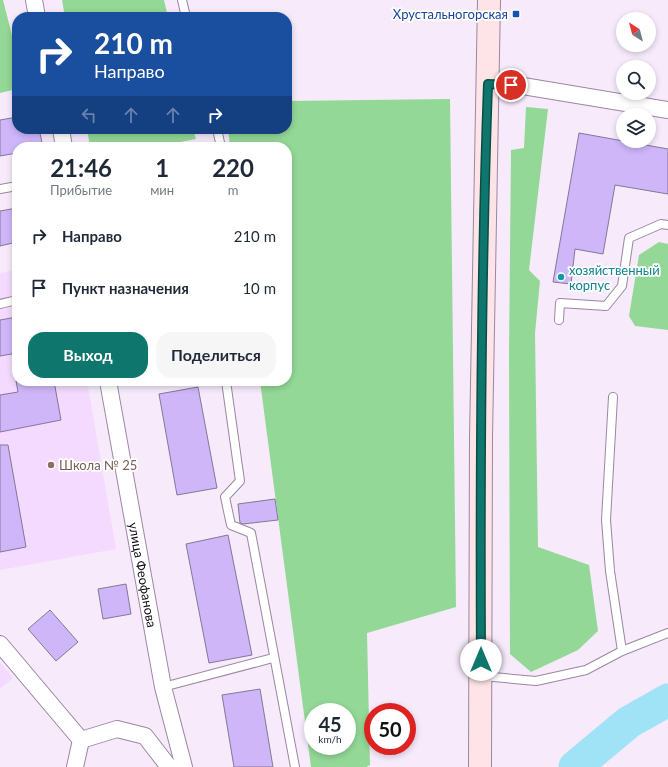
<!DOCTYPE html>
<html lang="ru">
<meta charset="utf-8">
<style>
:root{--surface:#fff;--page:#f6f6f7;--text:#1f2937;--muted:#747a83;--accent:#0f766e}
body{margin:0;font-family:Lato,sans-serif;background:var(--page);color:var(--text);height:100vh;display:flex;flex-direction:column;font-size:15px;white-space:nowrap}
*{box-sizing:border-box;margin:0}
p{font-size:13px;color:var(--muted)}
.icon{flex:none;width:22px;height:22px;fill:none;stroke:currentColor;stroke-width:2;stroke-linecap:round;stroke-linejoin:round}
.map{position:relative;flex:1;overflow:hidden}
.sheet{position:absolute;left:12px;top:142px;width:280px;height:244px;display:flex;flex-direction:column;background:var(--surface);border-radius:16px;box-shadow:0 2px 6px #0003}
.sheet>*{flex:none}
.guide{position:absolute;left:12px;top:12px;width:280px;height:122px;border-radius:16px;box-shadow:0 2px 6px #0003;background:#1a4fa0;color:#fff;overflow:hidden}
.needle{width:26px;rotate:324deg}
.buttons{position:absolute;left:616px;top:12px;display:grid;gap:8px}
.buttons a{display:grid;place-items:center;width:40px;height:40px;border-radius:50%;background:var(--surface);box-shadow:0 2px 6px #0003;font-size:20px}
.speed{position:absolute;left:304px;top:703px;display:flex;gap:8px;font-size:20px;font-weight:700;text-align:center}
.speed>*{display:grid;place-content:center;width:52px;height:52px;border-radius:50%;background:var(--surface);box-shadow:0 2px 6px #0003;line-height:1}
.speed small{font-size:10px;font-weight:400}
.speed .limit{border:6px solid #d22;background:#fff;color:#111}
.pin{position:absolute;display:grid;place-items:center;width:34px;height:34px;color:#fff;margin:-17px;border:2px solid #fff;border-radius:50%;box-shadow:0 1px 4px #0007}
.me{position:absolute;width:44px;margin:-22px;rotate:0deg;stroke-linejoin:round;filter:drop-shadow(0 0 3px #0008)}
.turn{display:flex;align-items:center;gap:14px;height:84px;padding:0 16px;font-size:18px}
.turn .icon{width:52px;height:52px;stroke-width:2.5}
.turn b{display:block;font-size:28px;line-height:34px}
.lanes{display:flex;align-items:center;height:38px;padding:0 16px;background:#0003;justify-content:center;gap:20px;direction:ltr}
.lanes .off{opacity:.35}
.eta{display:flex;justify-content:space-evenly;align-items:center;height:68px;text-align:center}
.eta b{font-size:24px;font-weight:700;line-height:28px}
.button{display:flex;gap:8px;margin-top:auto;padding:8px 16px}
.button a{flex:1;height:46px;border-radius:16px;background:var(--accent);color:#fff;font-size:16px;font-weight:700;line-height:46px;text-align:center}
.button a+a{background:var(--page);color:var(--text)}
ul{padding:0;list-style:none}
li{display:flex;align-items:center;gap:12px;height:52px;padding:0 16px}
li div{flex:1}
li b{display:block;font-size:15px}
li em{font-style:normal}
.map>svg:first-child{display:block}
</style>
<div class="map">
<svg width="668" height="767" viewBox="0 0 668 767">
<rect width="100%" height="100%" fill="#f6eafb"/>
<!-- built -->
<path fill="#f4dafe" d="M 17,270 L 17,381 L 87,381 L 116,549 L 0,570 L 0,273 Z
M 0,662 L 13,678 L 0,689 Z"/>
<!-- green -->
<path fill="#93d896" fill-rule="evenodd" d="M 0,0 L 3,0 L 17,55 L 17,89 L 0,93 Z
M 62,0 L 164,0 L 168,17 L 65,17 Z
M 450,99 L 456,607 L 367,633 L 370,765 L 366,767 L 311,767 L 260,381 L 287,381 L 287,147 L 230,147 L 228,129 L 287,129 L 287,101 ZM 313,712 L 347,712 L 347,746 L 313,746 Z
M 526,107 L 548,109 L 529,270 L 540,281 L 535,333 L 538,547 L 589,565 L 598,631 L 578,650 L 531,672 L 510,654 L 509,354 L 511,150 L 524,148 Z
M 87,129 L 193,129 L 196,139 L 154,147 L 90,147 Z
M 659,242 L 668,244 L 668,330 L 635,326 L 629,316 L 639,255 Z"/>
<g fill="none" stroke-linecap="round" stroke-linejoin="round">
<!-- river -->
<path stroke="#a0e3f6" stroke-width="33" d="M 575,767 L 629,722 L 668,700"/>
</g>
<!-- building -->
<path fill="#ceb6f9" stroke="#827895" d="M 17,117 L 17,129 L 39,129 L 43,147 L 17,147 L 17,153 L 0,156 L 0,120 Z
M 579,133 L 668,149 L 668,194 L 615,185 L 603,254 L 575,249 L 571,284 L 553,282 Z
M 17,208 L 17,242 L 0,246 L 0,211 Z
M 17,317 L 17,353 L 0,356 L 0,320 Z
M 16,381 L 54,381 L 61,420 L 0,432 L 0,395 L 18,392 Z
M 198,387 L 217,488 L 177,495 L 159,394 Z
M 0,445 L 8,445 L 26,547 L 0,552 Z
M 275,499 L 278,520 L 243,524 L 240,523 L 238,504 Z
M 228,535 L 252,655 L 209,663 L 186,544 Z
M 126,584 L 131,614 L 103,619 L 98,589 Z
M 50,610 L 78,642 L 56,661 L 28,629 Z
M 260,689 L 273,767 L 234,767 L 222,695 Z"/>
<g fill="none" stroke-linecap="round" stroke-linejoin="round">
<defs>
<path id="service" d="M 182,0 L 186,17
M 217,129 L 221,147
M 0,189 L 17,186
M 0,304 L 17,300
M 559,320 L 560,303 L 606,306 L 622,286 L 629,238 L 661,224 L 668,225
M 226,381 L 240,481 L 225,497 L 231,525 L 251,533 L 295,767
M 613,397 L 606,520 L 610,571 L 622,651
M 482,676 L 536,681 L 586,670 L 622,651 L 668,633
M 163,687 L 273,658"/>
<g id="minor">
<path d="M 34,0 L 37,17"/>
<path d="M 488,85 L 523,86 L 668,110"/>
<path d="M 61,129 L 64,147"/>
<path id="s1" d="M 108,381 L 163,687 L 184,767"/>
<path d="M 0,644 L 81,740 L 117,729 L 145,736 L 169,767"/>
<path d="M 75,767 L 81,740"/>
</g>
<path id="secondary" d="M 480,767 L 481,438 L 489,0"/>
</defs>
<!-- service casing -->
<use href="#service" stroke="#9a87a2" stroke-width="10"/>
<!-- minor casing -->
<use href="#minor" stroke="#9a87a2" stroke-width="18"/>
<!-- secondary casing -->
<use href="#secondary" stroke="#9a87a2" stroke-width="24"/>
<!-- service -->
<use href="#service" stroke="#fff" stroke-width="8"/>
<!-- minor -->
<use href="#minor" stroke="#fff" stroke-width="16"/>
<!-- secondary -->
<use href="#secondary" stroke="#fee4e6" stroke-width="22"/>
</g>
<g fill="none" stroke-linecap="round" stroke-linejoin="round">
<defs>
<path id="route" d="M 481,660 C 480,468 481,276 488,84 L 511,85"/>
</defs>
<!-- route casing -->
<use href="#route" stroke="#0a4d48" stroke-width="10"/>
<!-- route -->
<use href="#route" stroke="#0f766e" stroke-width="7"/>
</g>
<!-- markers -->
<rect fill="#1a4fb4" stroke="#fff" stroke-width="1.5" x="512" y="10" width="8" height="8" rx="2"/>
<circle fill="#0f9aa8" stroke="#fff" stroke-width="1.5" cx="561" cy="277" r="4"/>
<circle fill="#8d6e63" stroke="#fff" stroke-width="1.5" cx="51" cy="465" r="4"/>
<g text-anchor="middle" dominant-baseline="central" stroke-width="3.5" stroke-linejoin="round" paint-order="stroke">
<!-- transit labels -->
<g font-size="13" fill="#164399" stroke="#fff" text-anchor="end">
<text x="508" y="14">Хрустальногорская</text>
</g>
<!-- culture labels -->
<g font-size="13" fill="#0d838f" stroke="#fff" text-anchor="start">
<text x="569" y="270">хозяйственный<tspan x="569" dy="15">корпус</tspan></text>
</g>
<!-- education labels -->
<g font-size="13" fill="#785e54" stroke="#fff" text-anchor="start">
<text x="59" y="465">Школа № 25</text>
</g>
<!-- street labels -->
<g font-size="13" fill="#0f0812" stroke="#fff">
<text stroke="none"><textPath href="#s1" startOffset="197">улица Феофанова</textPath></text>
</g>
</g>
</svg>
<div class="buttons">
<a><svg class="needle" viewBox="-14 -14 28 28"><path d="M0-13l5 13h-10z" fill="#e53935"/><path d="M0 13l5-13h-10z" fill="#747a83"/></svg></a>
<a><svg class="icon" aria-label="search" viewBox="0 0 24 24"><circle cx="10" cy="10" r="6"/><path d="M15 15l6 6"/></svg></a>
<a><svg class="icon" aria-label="layers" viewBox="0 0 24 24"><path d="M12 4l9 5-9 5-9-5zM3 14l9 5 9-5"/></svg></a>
</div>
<div class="speed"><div>45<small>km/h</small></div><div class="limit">50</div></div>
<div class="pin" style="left:511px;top:85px;background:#d93025"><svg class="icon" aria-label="arrive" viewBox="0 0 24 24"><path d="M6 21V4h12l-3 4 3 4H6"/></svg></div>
<svg class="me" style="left:481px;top:660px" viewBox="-20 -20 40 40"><circle r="19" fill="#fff"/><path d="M0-13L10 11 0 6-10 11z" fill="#0f766e"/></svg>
<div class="guide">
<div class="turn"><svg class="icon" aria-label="right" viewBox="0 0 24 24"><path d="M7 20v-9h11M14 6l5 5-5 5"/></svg><div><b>210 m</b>Направо</div></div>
<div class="lanes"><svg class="icon off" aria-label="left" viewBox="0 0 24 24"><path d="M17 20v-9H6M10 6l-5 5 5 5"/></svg><svg class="icon off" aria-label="ahead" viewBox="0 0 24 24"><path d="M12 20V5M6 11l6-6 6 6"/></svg><svg class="icon off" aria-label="ahead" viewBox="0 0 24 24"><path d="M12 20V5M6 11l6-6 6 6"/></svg><svg class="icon" aria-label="right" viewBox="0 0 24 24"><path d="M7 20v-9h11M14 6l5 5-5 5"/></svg></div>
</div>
<section class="sheet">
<div class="eta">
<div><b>21:46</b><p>Прибытие</p></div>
<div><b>1</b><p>мин</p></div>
<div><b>220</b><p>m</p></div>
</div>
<ul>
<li><svg class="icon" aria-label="right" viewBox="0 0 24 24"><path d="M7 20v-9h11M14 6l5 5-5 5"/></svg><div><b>Направо</b></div><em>210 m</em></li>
<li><svg class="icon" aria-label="arrive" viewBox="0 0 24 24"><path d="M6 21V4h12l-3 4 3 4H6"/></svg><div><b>Пункт назначения</b></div><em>10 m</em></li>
</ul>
<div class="button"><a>Выход</a><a>Поделиться</a></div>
</section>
</div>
